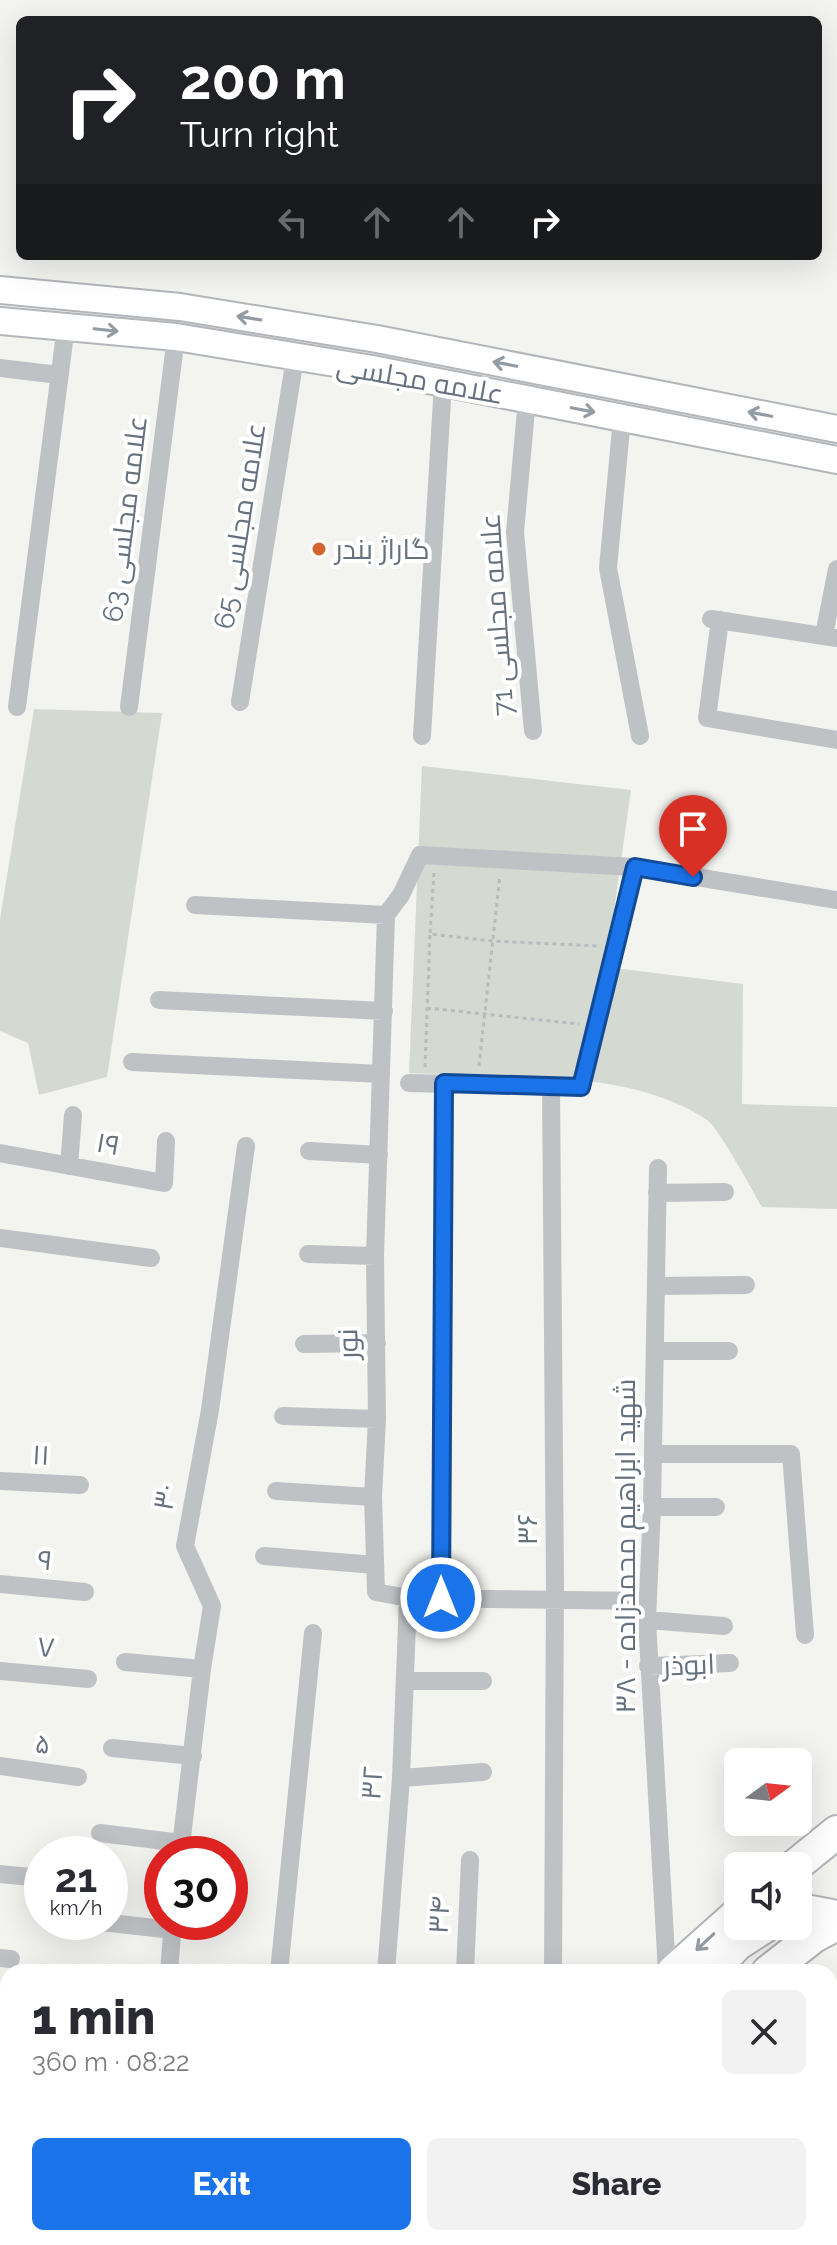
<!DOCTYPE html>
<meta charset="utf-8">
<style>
:root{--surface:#fff;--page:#f2f2f3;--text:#2b2b33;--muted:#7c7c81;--accent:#1a73e8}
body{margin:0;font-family:Raleway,Cairo,sans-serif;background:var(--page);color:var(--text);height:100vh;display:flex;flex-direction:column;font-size:30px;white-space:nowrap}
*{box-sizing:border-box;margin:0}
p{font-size:26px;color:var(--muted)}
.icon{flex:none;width:44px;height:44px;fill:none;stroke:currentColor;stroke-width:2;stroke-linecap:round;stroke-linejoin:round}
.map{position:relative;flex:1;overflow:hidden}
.panel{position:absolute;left:0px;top:1964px;width:838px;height:282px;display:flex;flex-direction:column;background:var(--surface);border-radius:24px 24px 0 0;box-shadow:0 8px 32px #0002}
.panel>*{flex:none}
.banner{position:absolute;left:16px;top:16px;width:806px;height:244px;border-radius:12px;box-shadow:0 8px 32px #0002;background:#202124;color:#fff;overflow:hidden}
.needle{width:52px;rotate:75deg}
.fabs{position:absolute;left:724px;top:1748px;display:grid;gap:16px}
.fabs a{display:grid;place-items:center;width:88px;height:88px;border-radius:12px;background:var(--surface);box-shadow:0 8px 32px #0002;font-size:40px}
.speed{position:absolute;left:24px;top:1836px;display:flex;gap:16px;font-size:40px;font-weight:700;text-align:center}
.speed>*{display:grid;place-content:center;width:104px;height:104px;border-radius:50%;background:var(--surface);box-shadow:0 8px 32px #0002;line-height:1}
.speed small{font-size:20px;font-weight:400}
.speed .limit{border:12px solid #d22;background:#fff;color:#111}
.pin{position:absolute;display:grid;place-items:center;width:68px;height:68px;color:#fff;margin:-82px -34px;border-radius:50% 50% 50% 0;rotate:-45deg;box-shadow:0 0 8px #0007}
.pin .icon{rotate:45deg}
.me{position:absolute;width:88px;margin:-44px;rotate:0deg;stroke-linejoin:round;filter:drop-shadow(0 0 6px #0008)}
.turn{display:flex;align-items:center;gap:28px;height:168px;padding:0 32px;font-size:36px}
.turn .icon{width:104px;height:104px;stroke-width:2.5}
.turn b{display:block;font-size:56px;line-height:68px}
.lanes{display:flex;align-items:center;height:76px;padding:0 32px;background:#0003;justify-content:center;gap:40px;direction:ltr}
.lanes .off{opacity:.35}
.round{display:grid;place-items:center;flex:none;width:84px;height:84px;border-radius:12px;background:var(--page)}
.overview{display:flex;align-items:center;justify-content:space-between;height:136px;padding:0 32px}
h1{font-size:48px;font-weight:800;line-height:60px}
.primary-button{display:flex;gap:16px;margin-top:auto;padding:16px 32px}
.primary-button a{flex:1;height:92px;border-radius:12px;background:var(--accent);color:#fff;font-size:32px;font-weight:800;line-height:92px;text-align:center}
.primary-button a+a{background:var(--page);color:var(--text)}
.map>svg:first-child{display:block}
</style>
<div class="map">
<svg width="837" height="2245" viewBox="0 0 837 2245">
<rect width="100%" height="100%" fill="#f3f3f0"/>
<!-- green -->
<path fill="#d4dad1" d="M 34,709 L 162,713 L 107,1077 L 39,1095 L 28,1043 L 0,1031 L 0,919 Z
M 422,766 L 631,790 L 606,967 L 743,984 L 742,1104 L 837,1107 L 837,1209 L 762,1207 C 753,1191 718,1127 707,1120 C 630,1067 499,1077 409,1073 Z
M 837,2004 L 837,2054 L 830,2055 L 830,2010 Z
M 529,2238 L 625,2238 L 624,2245 L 527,2245 Z
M 664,2238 L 796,2238 L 792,2245 L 663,2245 Z"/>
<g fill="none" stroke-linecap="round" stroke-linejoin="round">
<defs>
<path id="secondary" d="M 0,290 L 180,307 L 377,339 L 837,429
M 0,321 L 176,337 L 372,369 L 837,460
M 0,2108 L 8,2108
M 0,2131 L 8,2131
M 480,2238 L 481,2245"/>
<path id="highway" d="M 795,1866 L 837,1832
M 798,1915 L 811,1912 L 837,1917
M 673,1972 L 738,1914
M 711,1972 L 737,1944 L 765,1926
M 768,1972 L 814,1936 L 837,1924
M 830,2085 L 837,2084
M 830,2123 L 837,2123
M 830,2210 L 837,2197
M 514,2245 L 515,2238
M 646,2245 L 647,2238
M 811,2245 L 815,2238"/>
</defs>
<!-- secondary casing -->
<use href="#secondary" stroke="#b2b6ba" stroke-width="30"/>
<!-- highway casing -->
<use href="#highway" stroke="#b2b5b8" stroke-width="36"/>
<!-- path -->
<path stroke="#b9bbbd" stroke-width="3" stroke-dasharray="4 4" stroke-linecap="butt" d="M 434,873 L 430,934 L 492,941 L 599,946
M 427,1008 L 579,1024
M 479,1066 L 500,875
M 425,1067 L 430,934"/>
<!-- street -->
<path stroke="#bfc2c5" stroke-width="18" d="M 0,368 L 59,375
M 527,399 L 515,532 L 533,731
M 622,418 L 608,568 L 640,736
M 711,619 L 837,638
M 720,620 L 707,718 L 837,740
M 824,635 L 837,569
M 240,702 L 295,358
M 17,707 L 66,326
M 129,707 L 176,337
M 422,736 L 443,383
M 195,905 L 386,915
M 386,915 L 375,1256 L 377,1419 L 373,1497 L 376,1592 L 408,1598 L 647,1601
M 386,915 L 401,895 L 420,855 L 635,867
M 159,1000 L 384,1011
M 132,1062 L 381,1074
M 409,1083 L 581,1087 L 635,867 L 837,900
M 551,1086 L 555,1584 L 553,1972
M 309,1151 L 379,1155
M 0,1153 L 164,1183 L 166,1141
M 69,1166 L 73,1115
M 658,1168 L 652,1507 L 647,1620 L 667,1972
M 657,1193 L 725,1192
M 0,1238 L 151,1258
M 308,1254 L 375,1256
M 656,1286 L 746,1285
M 304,1344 L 377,1343
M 655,1351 L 729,1351
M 283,1416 L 377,1419
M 653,1454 L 791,1454 L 805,1635
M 0,1481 L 80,1485
M 276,1491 L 373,1497
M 652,1507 L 716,1507
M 264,1556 L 375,1565
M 0,1584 L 85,1592
M 441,1598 L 444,1083
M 647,1620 L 724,1626
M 125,1662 L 202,1669
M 648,1666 L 730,1663
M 0,1671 L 88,1679
M 405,1681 L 483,1681
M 112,1748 L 193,1756
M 0,1766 L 78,1777
M 401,1778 L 483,1772
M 100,1833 L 181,1843
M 180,1854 L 202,1669 L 212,1606 L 185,1546 L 210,1410 L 246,1146
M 0,1874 L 40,1878
M 101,1922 L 173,1930
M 0,1958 L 11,1959
M 169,1972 L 173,1922
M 279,1972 L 313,1633
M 386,1972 L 401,1778 L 408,1598
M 465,1972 L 470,1860
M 0,2050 L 8,2049
M 422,2238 L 422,2245
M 165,2245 L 166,2238
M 332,2245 L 333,2238"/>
<!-- secondary -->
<use href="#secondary" stroke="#fff" stroke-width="26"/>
<!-- highway -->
<use href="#highway" stroke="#fff" stroke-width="32"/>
</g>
<!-- one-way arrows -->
<defs><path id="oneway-shaft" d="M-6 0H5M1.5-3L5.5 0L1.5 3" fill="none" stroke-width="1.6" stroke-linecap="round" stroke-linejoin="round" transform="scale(2)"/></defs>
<g stroke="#939ca5">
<use href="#oneway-shaft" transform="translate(249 318) rotate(-171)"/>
<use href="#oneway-shaft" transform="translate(106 330) rotate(6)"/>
<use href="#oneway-shaft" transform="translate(505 364) rotate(-169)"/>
<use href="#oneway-shaft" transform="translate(583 410) rotate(11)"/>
<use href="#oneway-shaft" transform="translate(760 414) rotate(-169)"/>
<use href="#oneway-shaft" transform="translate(705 1942) rotate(137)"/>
</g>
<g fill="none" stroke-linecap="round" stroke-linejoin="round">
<defs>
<path id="route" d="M 441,1598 L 444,1083 L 581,1087 L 635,867 L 693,877"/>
</defs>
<!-- route casing -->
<use href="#route" stroke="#114b97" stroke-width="20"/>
<!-- route -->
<use href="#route" stroke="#1a73e8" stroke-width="14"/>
</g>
<!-- markers -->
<circle fill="#d36530" stroke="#fff" stroke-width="3" cx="319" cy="549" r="8"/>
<g text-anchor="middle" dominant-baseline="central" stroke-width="8" stroke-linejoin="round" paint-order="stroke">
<!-- street labels -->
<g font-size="28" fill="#65717e" stroke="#fff">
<text transform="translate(420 380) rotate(10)">علامه مجلسی</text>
<text transform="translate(125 519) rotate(-83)">علامه مجلسی 63</text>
<text transform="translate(240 526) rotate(-81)">علامه مجلسی 65</text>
<text transform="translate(497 615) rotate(-94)">علامه مجلسی 71</text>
<text transform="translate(108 1144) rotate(10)">۱۹</text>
<text transform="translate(348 1344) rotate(-91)">نور</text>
<text transform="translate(41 1455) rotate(3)">۱۱</text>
<text transform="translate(165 1497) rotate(-80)">۳۰</text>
<text transform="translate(527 1529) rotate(-90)">۳۶</text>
<text transform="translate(625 1546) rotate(-90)">شهید ابراهیم محمدزاده - ۳۸</text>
<text transform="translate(45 1560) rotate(6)">۹</text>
<text transform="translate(46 1647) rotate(5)">۷</text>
<text transform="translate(689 1665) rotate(-2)">ابوذر</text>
<text transform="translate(43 1744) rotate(8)">۵</text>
<text transform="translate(372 1783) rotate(-86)">۳۲</text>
<text transform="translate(439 1915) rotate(-87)">۳۴</text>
</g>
<!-- poi labels -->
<g font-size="28" fill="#65717e" stroke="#fff" text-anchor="start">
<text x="335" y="549">گاراژ بندر</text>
</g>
</g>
</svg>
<div class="fabs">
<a><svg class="needle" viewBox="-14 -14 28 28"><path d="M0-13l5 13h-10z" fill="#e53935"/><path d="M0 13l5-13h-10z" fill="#7c7c81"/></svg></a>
<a><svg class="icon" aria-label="sound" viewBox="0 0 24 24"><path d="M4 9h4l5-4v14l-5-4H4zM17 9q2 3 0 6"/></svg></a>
</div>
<div class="speed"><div>21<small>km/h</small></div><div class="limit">30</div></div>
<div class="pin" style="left:693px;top:877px;background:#d93025"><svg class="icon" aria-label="arrive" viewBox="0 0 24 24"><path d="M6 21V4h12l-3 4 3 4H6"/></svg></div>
<svg class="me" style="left:441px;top:1598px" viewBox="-20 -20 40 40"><circle r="17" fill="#1a73e8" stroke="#fff" stroke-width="3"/><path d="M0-11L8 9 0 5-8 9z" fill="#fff"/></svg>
<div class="banner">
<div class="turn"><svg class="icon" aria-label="right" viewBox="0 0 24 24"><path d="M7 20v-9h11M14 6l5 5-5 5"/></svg><div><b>200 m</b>Turn right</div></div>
<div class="lanes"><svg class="icon off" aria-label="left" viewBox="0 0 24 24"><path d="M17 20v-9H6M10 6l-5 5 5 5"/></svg><svg class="icon off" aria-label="ahead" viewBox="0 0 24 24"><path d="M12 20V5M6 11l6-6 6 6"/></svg><svg class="icon off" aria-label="ahead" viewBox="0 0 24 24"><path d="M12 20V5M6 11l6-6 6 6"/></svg><svg class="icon" aria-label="right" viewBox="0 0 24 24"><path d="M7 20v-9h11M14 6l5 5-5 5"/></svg></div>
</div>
<section class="panel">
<div class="overview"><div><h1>1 min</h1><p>360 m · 08:22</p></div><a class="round"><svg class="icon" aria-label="close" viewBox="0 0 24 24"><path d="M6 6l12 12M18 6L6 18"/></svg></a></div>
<div class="primary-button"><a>Exit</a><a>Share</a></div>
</section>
</div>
